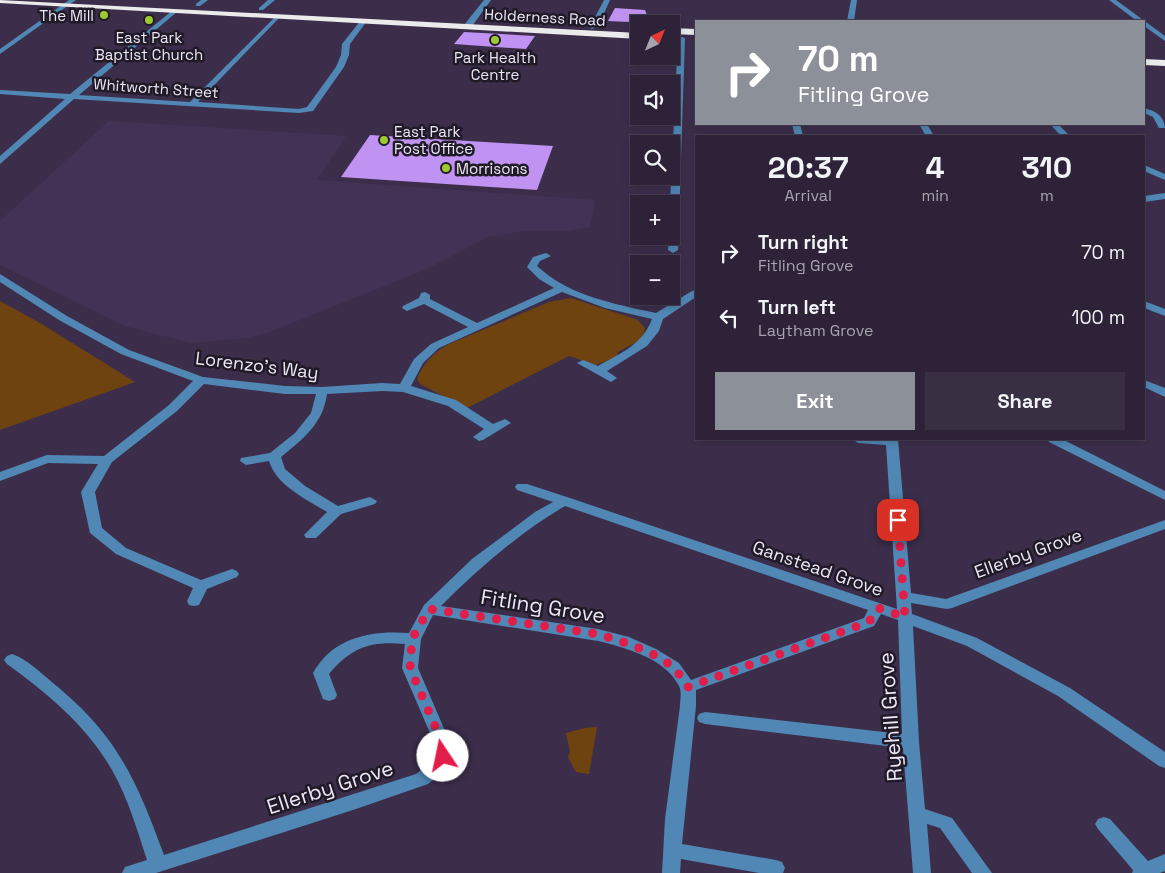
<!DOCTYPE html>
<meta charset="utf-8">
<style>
:root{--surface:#2d2238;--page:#392f43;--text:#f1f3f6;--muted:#a7a4ae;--line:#483f53;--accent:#8c9099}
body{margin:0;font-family:"Space Grotesk",sans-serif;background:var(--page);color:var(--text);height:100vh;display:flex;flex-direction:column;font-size:19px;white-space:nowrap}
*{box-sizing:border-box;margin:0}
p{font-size:16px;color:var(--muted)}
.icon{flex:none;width:28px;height:28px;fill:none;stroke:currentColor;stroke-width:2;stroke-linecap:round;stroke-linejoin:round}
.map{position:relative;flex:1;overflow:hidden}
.sheet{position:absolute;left:695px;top:135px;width:450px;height:305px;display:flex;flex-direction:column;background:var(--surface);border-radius:0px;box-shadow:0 2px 8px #0003,0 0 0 1px var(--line)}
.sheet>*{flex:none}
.guide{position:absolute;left:695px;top:20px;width:450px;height:105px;border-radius:0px;box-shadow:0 2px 8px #0003,0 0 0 1px var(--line);background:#8c9099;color:#fff;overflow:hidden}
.needle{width:32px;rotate:43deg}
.buttons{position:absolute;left:630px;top:15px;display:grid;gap:10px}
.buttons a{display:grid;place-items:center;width:50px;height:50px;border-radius:0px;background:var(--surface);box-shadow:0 2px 8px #0003,0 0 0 1px var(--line);font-size:25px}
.pin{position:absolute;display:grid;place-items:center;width:42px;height:42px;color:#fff;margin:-21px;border-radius:10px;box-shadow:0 2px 8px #0006}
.me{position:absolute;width:55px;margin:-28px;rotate:349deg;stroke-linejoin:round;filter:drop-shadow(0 0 4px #0008)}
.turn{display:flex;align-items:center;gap:18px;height:105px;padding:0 20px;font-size:22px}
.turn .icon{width:65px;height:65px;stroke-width:2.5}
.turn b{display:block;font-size:35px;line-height:42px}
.eta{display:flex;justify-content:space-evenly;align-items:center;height:85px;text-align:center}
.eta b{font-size:30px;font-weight:800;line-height:35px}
.primary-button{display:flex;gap:10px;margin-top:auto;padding:10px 20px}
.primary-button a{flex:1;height:58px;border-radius:0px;background:var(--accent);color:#fff;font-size:20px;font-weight:800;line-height:58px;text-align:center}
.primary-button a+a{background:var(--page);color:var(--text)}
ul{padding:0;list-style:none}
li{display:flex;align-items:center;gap:15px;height:65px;padding:0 20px}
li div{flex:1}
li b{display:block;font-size:19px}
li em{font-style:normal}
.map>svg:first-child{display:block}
</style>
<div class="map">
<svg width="1165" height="873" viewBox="0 0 1165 873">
<rect width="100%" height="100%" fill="#3c2e4b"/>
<!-- built -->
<path fill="#433256" d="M 109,121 L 346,136 L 317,180 L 595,200 L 590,227 L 569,231 L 524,231 L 488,237 L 427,269 L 267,333 L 245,338 L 191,343 L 125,326 L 0,265 L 0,221 Z"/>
<!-- green -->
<path fill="#6f430f" d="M 571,298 L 638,320 L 645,328 C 644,342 629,345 618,352 L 617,357 L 596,365 L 569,356 L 467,408 L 420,384 L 417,378 C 425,362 434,352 449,344 L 549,302 Z
M 0,301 L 40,323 L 135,382 L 0,430 Z
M 597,727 L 589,774 L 576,772 L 568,757 L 570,751 L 566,733 L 585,728 Z"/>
<!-- building -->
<path fill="#c092f2" d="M 615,8 L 645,10 L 650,23 L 608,21 Z
M 464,32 L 535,36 L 526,49 L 454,44 Z
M 370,135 L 485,142 L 553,146 L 537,190 L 341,177 Z"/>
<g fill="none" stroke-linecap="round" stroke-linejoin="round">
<!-- minor -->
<path fill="#5087b4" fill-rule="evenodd" d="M 69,0 L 76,0 L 0,54 L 0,49 Z
M 201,0 L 208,0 L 200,6 L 196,6 L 196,4 Z
M 268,0 L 275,0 L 263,10 L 259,10 L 259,8 Z
M 484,0 L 491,0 L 470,29 L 464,29 L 464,25 Z
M 604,0 L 610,0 L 598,27 L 591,29 L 590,27 Z
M 851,0 L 857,0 L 854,21 L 847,21 Z
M 1109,0 L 1116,0 L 1165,36 L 1165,41 L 1144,26 L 1144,21 L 1137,21 Z
M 173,10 L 178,11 L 79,95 L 190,102 L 277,15 L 280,17 L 279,18 L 198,102 L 299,109 L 307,107 L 336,67 L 341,55 L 342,44 L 361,20 L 367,21 L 350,44 L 349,55 L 344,67 L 313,111 L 299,113 L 74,99 L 0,164 L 0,156 L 65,99 L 0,94 L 0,90 L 70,94 Z
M 678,36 L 685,38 L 678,250 L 673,253 L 668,250 L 669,236 L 671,236 L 670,204 Z
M 1144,108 C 1155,111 1164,115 1165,128 L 1159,128 L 1153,117 L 1144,113 Z
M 792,124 L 800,124 L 803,136 L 795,136 Z
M 919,124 L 927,124 L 934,136 L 926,136 Z
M 1050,124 L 1058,124 L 1070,136 L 1061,136 Z
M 1144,165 L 1165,174 L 1165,180 L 1144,171 Z
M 1165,193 L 1165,199 L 1144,202 L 1144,196 Z
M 546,253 L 551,256 L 540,261 L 537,266 C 569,296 615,304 656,313 L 692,291 L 696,290 L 696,297 L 663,319 L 659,331 L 647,346 L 607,371 L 617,378 L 611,382 L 577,363 L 583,360 L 598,366 C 621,353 642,345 652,319 L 605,308 L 562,292 L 439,348 L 423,363 L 411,386 L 456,400 L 493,424 L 505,419 L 511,423 L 483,440 L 479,441 L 473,437 L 484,429 L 448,406 L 403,392 L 382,391 L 327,394 C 323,424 303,439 281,457 L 285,469 L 305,486 L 338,506 L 370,497 L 377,501 L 375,504 L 341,514 L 316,538 L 306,538 L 304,535 L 327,512 C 306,499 277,486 269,461 L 246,465 L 240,461 L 241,458 L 270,453 L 295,433 L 311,413 L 316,394 L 285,394 L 204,384 L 177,411 L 112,462 L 95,492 L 102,528 L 126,548 L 201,580 L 232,569 L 237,571 L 239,574 L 237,577 L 207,589 L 199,605 L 194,606 L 189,605 L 187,601 L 193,588 L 116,554 L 90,533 L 81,492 L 98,464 L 48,463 L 0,481 L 0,472 L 47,455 L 104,456 L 169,405 L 193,381 L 121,354 L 59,320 L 0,282 L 0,274 L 67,316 L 129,350 L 203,377 L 285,386 L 322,387 L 382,383 L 400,384 L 414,359 L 431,344 L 468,327 L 424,304 L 407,311 L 402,308 L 403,306 L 419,298 L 421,293 L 425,292 L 430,295 L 430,299 L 477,323 L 554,288 L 539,279 L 527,267 L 533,257 Z
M 1144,301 L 1165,309 L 1165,316 L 1144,308 Z
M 1144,380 L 1165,388 L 1165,397 L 1144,387 Z
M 852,439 L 898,439 L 911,593 L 946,599 L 1165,520 L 1165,529 L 952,608 L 947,609 L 911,603 L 912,614 L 977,638 L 1070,688 L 1165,752 L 1165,768 L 1159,766 L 1058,696 L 967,646 L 913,626 L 919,742 L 925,809 L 952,818 L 992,873 L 972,873 L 940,828 L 927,824 L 931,873 L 913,873 L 903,748 L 705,724 L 699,722 L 697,718 L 699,714 L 705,712 L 902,734 L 898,620 L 881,614 L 874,626 L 696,690 L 696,706 L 682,844 L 776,860 L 782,862 L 785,868 L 783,873 L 759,873 L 681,859 L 680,873 L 662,873 L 665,819 L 680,706 C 680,700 682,692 679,686 C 665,658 626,648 598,641 L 433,615 L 421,639 L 418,668 L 452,747 L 447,769 L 428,784 L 356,809 L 156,873 L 122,873 L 125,867 L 147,860 C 137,830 128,798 112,770 C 87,726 47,693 7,664 L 4,660 L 7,656 L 12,654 C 27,659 41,673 53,683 C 117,735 136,779 164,855 L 416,774 L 433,761 L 436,747 L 402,668 L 405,644 C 370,641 352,647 329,674 L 337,695 L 335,699 L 329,701 L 323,699 L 313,673 C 333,637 371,630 409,633 L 424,605 L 472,559 L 535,512 L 553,502 L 517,490 L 515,487 L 517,484 L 527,484 L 570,498 L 897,609 L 886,445 L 858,443 ZM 565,506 L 868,610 L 864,618 L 691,680 L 679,663 L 656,649 L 629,637 L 598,629 L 441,606 C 479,568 519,533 565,506 Z
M 1047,439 L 1062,439 L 1165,491 L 1165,500 L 1049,442 Z
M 1104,817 L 1110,819 L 1148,861 L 1165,854 L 1165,871 L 1160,873 L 1132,873 L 1133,870 L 1098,829 L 1095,824 L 1098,819 Z"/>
<!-- highway -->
<path fill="#ebebeb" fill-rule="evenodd" d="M 0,0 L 639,33 L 639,39 L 0,3 Z
M 671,28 L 696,29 L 696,35 L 671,34 Z
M 1144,59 L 1165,60 L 1165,66 L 1144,65 Z"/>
</g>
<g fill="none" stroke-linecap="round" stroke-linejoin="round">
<!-- route -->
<path stroke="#e11d48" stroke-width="9" stroke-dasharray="0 16.2" d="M 443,756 L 444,747 L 410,668 L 412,639 L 429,609 L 598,634 L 629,644 L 651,653 L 674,667 L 688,687 L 869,622 L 878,608 L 905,617 L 898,520"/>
</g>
<!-- markers -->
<g fill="#9dca30" stroke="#201a27" stroke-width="2">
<circle cx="104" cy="15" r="5"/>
<circle cx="149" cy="20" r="5"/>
<circle cx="495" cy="40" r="5"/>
<circle cx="384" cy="140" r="5"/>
<circle cx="446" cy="168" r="5"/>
</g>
<g text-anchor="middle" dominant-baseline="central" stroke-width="5" stroke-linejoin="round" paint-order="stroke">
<!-- far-poi labels -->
<g font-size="15" fill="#ede5f8" stroke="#201a27">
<text x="94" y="15" text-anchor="end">The Mill</text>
<text x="149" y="37">East Park<tspan x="149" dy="17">Baptist Church</tspan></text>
<text x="495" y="57">Park Health<tspan x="495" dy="17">Centre</tspan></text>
<text x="394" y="131" text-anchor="start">East Park<tspan x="394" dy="17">Post Office</tspan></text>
<text x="456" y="168" text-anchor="start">Morrisons</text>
</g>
<!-- far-street labels -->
<g font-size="15" fill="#ede5f8" stroke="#201a27">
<text transform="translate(545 17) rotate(3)">Holderness Road</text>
<text transform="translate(156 88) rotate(4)">Whitworth Street</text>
</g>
<!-- street labels -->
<g font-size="18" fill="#ede5f8" stroke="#201a27">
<text transform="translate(257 365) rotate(7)">Lorenzo's Way</text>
<text transform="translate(1028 553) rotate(-20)">Ellerby Grove</text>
<text transform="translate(818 568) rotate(19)">Ganstead Grove</text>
</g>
<!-- near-street labels -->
<g font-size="21" fill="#ede5f8" stroke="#201a27">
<text transform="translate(543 606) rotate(9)">Fitling Grove</text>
<text transform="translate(890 717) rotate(-94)">Ryehill Grove</text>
<text transform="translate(330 787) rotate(-18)">Ellerby Grove</text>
</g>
</g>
</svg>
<div class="buttons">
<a><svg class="needle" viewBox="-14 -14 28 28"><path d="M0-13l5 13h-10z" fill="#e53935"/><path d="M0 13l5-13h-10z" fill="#a7a4ae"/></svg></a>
<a><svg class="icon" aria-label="sound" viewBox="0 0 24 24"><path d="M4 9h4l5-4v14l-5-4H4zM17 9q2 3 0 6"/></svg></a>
<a><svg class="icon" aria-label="search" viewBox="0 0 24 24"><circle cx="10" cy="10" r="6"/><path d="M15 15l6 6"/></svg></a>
<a>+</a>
<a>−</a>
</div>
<div class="pin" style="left:898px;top:520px;background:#d93025"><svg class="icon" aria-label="arrive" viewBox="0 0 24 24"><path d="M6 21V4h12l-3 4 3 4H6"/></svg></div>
<svg class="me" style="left:443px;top:756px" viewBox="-20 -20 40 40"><circle r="19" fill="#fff"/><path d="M0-13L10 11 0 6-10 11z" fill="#e11d48"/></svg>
<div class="guide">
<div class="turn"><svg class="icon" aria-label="right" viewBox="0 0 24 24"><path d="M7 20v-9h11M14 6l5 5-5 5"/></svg><div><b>70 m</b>Fitling Grove</div></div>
</div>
<section class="sheet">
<div class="eta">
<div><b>20:37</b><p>Arrival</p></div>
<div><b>4</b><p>min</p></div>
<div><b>310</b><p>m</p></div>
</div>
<ul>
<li><svg class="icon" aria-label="right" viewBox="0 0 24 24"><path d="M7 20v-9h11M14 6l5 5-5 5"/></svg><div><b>Turn right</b><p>Fitling Grove</p></div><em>70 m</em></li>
<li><svg class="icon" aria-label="left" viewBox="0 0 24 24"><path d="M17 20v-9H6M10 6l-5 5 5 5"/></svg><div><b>Turn left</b><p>Laytham Grove</p></div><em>100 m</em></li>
</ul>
<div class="primary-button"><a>Exit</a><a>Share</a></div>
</section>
</div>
